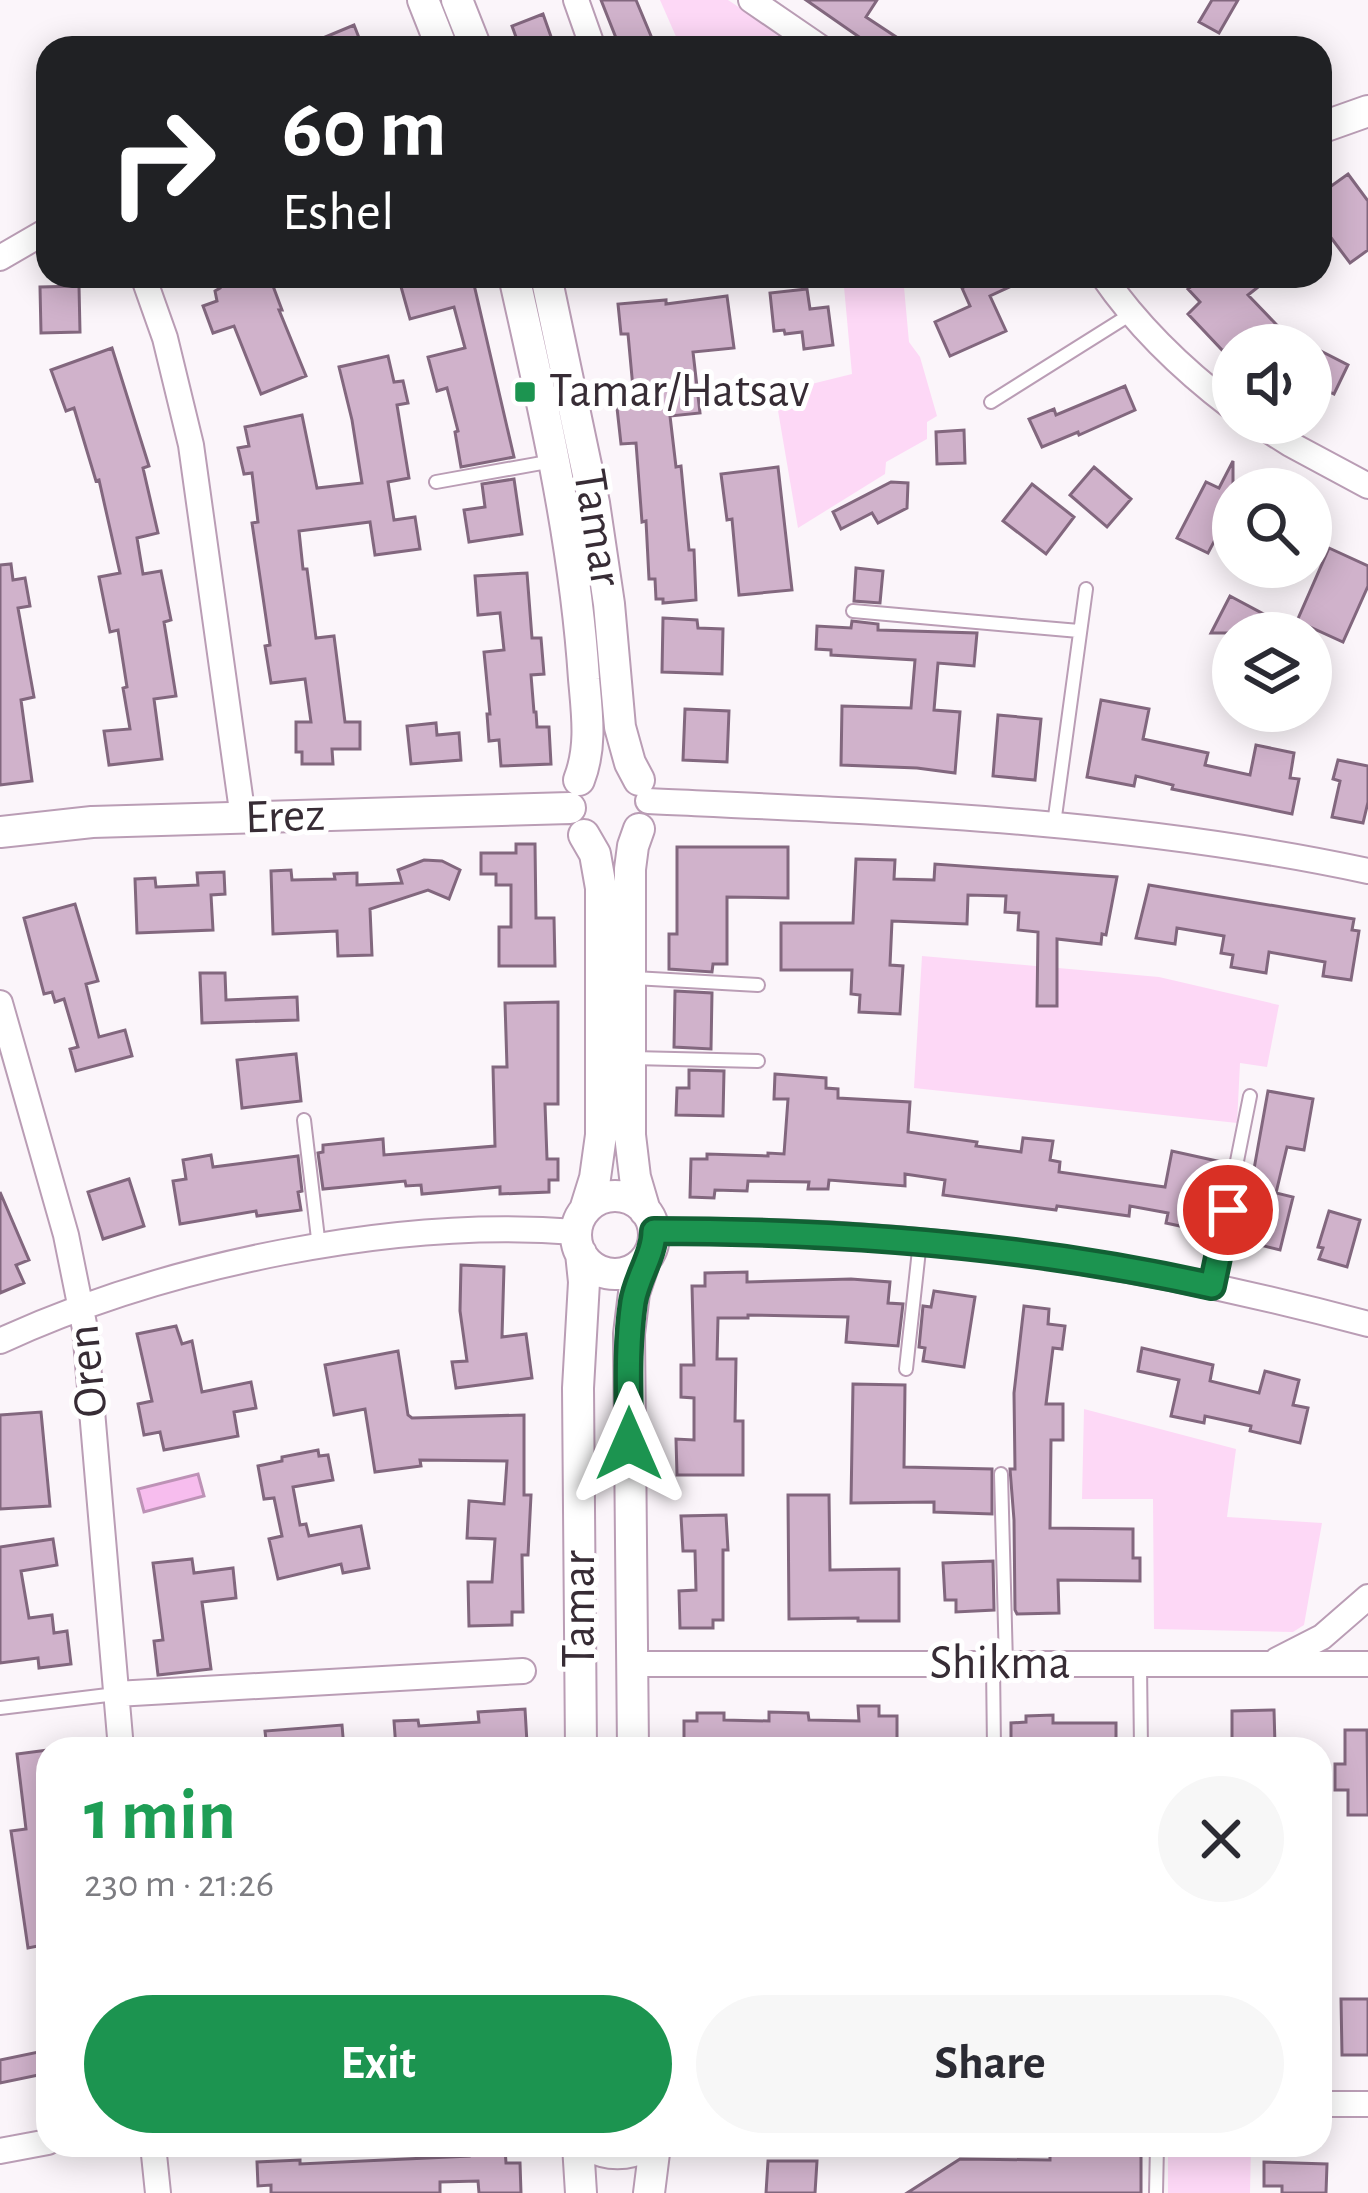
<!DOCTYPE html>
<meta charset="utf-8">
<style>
:root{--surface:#fff;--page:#f7f7f7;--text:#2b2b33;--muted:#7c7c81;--accent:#1c9450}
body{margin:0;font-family:"Alegreya Sans",sans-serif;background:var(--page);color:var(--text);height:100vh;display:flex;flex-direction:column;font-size:45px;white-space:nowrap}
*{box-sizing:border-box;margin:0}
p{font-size:39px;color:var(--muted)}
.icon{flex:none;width:66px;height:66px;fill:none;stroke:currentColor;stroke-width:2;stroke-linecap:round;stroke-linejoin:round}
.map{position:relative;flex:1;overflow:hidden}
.details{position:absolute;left:36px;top:1737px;width:1296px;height:420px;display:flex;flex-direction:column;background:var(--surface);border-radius:36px;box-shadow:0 6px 30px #0003}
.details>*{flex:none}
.guide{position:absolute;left:36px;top:36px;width:1296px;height:252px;border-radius:36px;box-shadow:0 6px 30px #0003;background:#202124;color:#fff;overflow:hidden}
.controls{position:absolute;left:1212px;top:324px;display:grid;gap:24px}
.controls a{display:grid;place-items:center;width:120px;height:120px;border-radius:50%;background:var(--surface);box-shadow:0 6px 30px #0003;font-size:60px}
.pin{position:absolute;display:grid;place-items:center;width:102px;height:102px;color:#fff;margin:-51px;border:6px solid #fff;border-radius:50%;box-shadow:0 3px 12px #0007}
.me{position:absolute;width:132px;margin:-66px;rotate:0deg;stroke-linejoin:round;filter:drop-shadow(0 0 9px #0008)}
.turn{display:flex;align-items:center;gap:42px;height:252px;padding:0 48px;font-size:54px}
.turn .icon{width:156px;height:156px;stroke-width:2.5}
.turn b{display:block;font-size:84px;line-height:102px}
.round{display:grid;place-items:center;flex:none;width:126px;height:126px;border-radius:63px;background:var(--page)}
.headline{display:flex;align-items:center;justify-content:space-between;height:204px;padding:0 48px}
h1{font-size:72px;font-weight:700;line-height:90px;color:#1e9e55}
.primary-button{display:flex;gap:24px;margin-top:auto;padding:24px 48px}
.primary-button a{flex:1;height:138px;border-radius:72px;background:var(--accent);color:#fff;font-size:48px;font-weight:700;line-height:138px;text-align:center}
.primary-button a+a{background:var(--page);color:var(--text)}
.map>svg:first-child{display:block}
</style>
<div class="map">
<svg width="1368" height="2193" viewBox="0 0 1368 2193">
<rect width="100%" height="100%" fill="#fbf5fa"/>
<!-- green -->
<path fill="#fdd8f6" d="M 660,0 L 728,0 L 796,45 L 772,48 L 681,48 Z
M 843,276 L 903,276 L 909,342 L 920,357 L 937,416 L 927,422 L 927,439 L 886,462 L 885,474 L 798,528 L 775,393 L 852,374 Z
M 922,956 L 1159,977 L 1279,1005 L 1267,1067 L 1240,1063 L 1237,1123 L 914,1088 Z
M 1084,1409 L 1236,1449 L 1227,1517 L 1322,1523 L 1304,1625 L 1293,1632 L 1154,1629 L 1153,1499 L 1082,1499 Z
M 1168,2145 L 1251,2145 L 1250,2193 L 1168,2193 Z"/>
<!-- water -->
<path fill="#f7bdee" stroke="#bd92b6" stroke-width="3" d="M 198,1474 L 204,1496 L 144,1512 L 138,1489 Z"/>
<!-- building -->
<path fill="#d0b2cb" stroke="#82677e" stroke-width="3" d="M 601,0 L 636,0 L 656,48 L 620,48 Z
M 806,0 L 877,0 L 866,17 L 913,48 L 875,48 Z
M 1212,0 L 1238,0 L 1219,33 L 1199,22 Z
M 543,14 L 555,48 L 520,48 L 512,26 Z
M 354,25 L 363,48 L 299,48 Z
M 1348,174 L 1368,201 L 1368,250 L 1350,263 L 1320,223 L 1320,194 Z
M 216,276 L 243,276 L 244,281 L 254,278 L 256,284 L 270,278 L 282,310 L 279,310 L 306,376 L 261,394 L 234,326 L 213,333 L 203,306 L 217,301 L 215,291 L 220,288 Z
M 398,276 L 472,276 L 514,457 L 461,467 L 455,432 L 458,431 L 447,388 L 437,391 L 428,357 L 465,348 L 454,307 L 410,319 Z
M 988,276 L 1033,276 L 990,296 L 1006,331 L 950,356 L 935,322 L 970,306 L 962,288 Z
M 1203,276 L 1272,276 L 1248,295 L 1296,345 L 1229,345 L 1223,351 L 1188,314 L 1200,302 L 1188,289 Z
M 79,286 L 80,332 L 41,333 L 40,287 Z
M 807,289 L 810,309 L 828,307 L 833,345 L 804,349 L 802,332 L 785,334 L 784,330 L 774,331 L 770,293 Z
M 727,296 L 734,348 L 693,352 L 700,413 L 670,416 L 676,467 L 681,466 L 689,550 L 694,550 L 696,600 L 663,603 L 663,599 L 656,599 L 655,579 L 649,579 L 646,521 L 642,522 L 636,443 L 621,444 L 615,390 L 633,388 L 628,334 L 621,334 L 618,304 L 666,300 L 666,304 Z
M 1311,346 L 1348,365 L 1334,394 L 1311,383 Z
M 112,348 L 149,466 L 143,468 L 158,533 L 137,538 L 143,574 L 161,571 L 171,620 L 164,622 L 176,696 L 154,699 L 162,759 L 109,765 L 104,731 L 130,729 L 123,688 L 127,687 L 118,630 L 110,632 L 99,577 L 120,573 L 99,480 L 96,481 L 74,408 L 66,411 L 51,370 Z
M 388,356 L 394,382 L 403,381 L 408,403 L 397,405 L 409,478 L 388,482 L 394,520 L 415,517 L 420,549 L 375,555 L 370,522 L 299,531 L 303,569 L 307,569 L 316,638 L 334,636 L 345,722 L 360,722 L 360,749 L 332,749 L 333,764 L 302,764 L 302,752 L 296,752 L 296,722 L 311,722 L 305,679 L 271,683 L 265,646 L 270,645 L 252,523 L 258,522 L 252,473 L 244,474 L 238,448 L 249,446 L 245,427 L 302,415 L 317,488 L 362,483 L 352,420 L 339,367 Z
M 1125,386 L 1135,410 L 1079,435 L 1078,432 L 1042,447 L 1029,419 L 1054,409 L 1056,415 Z
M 964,430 L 965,463 L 937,464 L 936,432 Z
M 1233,461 L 1233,506 L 1208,553 L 1177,538 L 1206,482 L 1219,488 Z
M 778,467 L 792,590 L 739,595 L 732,519 L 727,520 L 721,474 Z
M 1094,467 L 1131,499 L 1107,527 L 1070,495 Z
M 514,479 L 522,534 L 469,542 L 464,510 L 485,507 L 482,484 Z
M 891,482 L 908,483 L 907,508 L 878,523 L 872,513 L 841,529 L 833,512 Z
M 1032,484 L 1074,517 L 1046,554 L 1003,521 Z
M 1329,548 L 1368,566 L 1368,586 L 1343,642 L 1297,621 Z
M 11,564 L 13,580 L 25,578 L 30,606 L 18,608 L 34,697 L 21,700 L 32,781 L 0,785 L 0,565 Z
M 856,568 L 883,571 L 880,603 L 854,601 Z
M 527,573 L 532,638 L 541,638 L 544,674 L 531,675 L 534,712 L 536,712 L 537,727 L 549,727 L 551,764 L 501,766 L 499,740 L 489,741 L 487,714 L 490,714 L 484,652 L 504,650 L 500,613 L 478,615 L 475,576 Z
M 1230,596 L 1273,619 L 1265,633 L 1211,633 Z
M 663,618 L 697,620 L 698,628 L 723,629 L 722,674 L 662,672 Z
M 852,621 L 878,624 L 878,630 L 977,633 L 974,666 L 938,663 L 934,710 L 960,712 L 955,773 L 917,768 L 841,765 L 842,706 L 911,708 L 915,660 L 831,655 L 831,650 L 816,649 L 817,626 L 851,628 Z
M 1101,700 L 1149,709 L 1143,739 L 1208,753 L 1205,765 L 1250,775 L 1256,745 L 1294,753 L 1290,778 L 1299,779 L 1292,814 L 1172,789 L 1173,785 L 1136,776 L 1134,786 L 1087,777 Z
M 685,709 L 729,711 L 727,762 L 683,760 Z
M 998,715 L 1041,719 L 1035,780 L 993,776 Z
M 436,723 L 437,735 L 459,733 L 461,760 L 411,764 L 407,726 Z
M 1338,760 L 1368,766 L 1368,802 L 1363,823 L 1332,817 L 1340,781 L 1333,779 Z
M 516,844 L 535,844 L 536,918 L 554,918 L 555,966 L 499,966 L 499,927 L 511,927 L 511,885 L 496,885 L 496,874 L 481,874 L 481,853 L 516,853 Z
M 677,847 L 788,847 L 788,898 L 727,897 L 727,964 L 713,964 L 712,972 L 669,969 L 669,934 L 677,934 Z
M 856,859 L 895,860 L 894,879 L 934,880 L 935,864 L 1117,877 L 1106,935 L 1102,934 L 1101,944 L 1057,939 L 1057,1006 L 1037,1006 L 1038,932 L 1018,930 L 1019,913 L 1005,912 L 1006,896 L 968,895 L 967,924 L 892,921 L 890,965 L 903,966 L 900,1014 L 859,1012 L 860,995 L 851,994 L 852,970 L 781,970 L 781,923 L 853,923 Z
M 424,860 L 442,861 L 460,870 L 449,899 L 428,890 L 370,909 L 372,955 L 338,956 L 337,931 L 273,934 L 271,871 L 291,870 L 292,880 L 335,879 L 334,874 L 357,873 L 357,885 L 402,883 L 398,870 Z
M 224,872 L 225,894 L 211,895 L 213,930 L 137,933 L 135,879 L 155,878 L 156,887 L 198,885 L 197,873 Z
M 1149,885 L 1354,919 L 1352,930 L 1359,931 L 1351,980 L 1323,976 L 1325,962 L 1269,952 L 1266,973 L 1231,967 L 1233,955 L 1221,953 L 1224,936 L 1177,928 L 1175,944 L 1136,938 Z
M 75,904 L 98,981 L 86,984 L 99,1037 L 125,1030 L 132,1056 L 76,1071 L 70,1049 L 78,1047 L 64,999 L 55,1002 L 52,992 L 44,994 L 24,918 Z
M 200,973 L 225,973 L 226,1000 L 297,997 L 298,1020 L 202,1023 Z
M 675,991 L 712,993 L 711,1049 L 674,1047 Z
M 558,1002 L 558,1104 L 545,1104 L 547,1159 L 558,1159 L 558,1180 L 549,1180 L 549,1192 L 500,1194 L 500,1187 L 422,1194 L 421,1185 L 406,1186 L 405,1181 L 323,1189 L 318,1153 L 323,1152 L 323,1145 L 383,1139 L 384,1155 L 495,1146 L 493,1067 L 507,1067 L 505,1003 Z
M 296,1054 L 301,1101 L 242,1108 L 237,1060 Z
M 689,1070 L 724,1071 L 723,1116 L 676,1115 L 677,1088 L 689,1088 Z
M 775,1074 L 826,1078 L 826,1088 L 838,1089 L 838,1098 L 910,1102 L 908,1132 L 977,1142 L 976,1146 L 1021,1152 L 1023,1138 L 1053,1141 L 1050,1160 L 1060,1162 L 1059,1172 L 1165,1187 L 1172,1151 L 1226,1163 L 1215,1219 L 1206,1217 L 1203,1231 L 1166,1223 L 1168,1213 L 1130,1206 L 1129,1216 L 1057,1206 L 1056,1210 L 943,1195 L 945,1180 L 905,1174 L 905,1186 L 829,1180 L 828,1189 L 808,1189 L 809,1182 L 748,1181 L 747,1191 L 715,1190 L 714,1198 L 690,1197 L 691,1159 L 707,1159 L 707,1154 L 768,1156 L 768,1153 L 784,1154 L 788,1099 L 774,1099 Z
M 1268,1091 L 1313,1099 L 1304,1150 L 1287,1147 L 1276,1193 L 1293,1197 L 1280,1250 L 1244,1241 L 1247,1227 L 1235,1224 L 1246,1167 L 1254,1169 Z
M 211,1155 L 213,1167 L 298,1156 L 302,1191 L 298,1192 L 301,1210 L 257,1216 L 256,1211 L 180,1224 L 173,1181 L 186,1179 L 183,1160 Z
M 129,1179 L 144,1226 L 103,1239 L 88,1192 Z
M 0,1192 L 29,1260 L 16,1265 L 24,1283 L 0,1293 Z
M 1329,1211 L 1360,1220 L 1347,1267 L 1319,1259 L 1323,1248 L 1318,1247 Z
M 461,1265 L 504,1267 L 502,1337 L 526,1334 L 532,1378 L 456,1388 L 452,1362 L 467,1361 L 460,1311 Z
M 747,1272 L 747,1282 L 851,1279 L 890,1282 L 888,1303 L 903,1304 L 898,1346 L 846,1342 L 848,1317 L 748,1315 L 748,1318 L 718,1318 L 717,1359 L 736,1359 L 735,1421 L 743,1421 L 743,1475 L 677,1475 L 676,1439 L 694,1440 L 694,1398 L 681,1397 L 681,1365 L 694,1365 L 692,1286 L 705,1286 L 705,1273 Z
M 934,1291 L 975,1297 L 964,1367 L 923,1361 L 925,1348 L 919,1347 L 923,1306 L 931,1307 Z
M 1024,1306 L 1049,1309 L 1048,1324 L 1065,1326 L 1062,1349 L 1053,1348 L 1046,1404 L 1063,1404 L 1063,1440 L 1051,1440 L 1050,1528 L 1133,1529 L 1133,1558 L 1140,1558 L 1140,1581 L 1058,1580 L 1059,1613 L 1017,1614 L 1015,1610 L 1014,1520 L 1010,1469 L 1015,1469 L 1014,1393 Z
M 176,1326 L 182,1344 L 192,1341 L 202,1392 L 251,1382 L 256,1408 L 234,1412 L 238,1436 L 164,1450 L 160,1432 L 144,1435 L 138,1404 L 152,1401 L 137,1334 Z
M 1142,1348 L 1213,1365 L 1210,1381 L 1259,1393 L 1265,1371 L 1299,1380 L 1293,1405 L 1308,1408 L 1300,1443 L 1250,1431 L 1251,1426 L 1205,1416 L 1204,1423 L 1171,1416 L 1179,1380 L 1138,1371 Z
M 398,1351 L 408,1415 L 412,1418 L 524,1415 L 524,1495 L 531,1495 L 528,1555 L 522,1555 L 523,1612 L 512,1612 L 512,1625 L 469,1626 L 468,1582 L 492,1582 L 495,1539 L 467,1538 L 469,1501 L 504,1504 L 507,1461 L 420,1460 L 421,1466 L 375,1472 L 365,1409 L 334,1415 L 325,1365 Z
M 853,1384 L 905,1385 L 904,1467 L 992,1469 L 992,1514 L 934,1512 L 934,1502 L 851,1503 Z
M 41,1412 L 50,1506 L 0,1509 L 0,1415 Z
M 318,1450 L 319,1456 L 328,1455 L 333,1480 L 293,1487 L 300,1525 L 306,1524 L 309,1536 L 361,1526 L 369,1568 L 343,1573 L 341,1564 L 278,1579 L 269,1539 L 282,1536 L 274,1498 L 264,1499 L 258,1466 L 282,1461 L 282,1457 Z
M 788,1495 L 829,1495 L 830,1570 L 899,1569 L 899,1621 L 858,1621 L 858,1618 L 789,1619 Z
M 726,1515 L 728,1550 L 723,1550 L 723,1620 L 713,1620 L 713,1628 L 680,1628 L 679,1591 L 696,1590 L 695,1551 L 683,1551 L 681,1516 Z
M 53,1539 L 57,1565 L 21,1571 L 29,1618 L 52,1615 L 54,1633 L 67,1631 L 71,1664 L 39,1668 L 38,1658 L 0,1663 L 0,1547 Z
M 192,1559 L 194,1573 L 233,1568 L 236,1598 L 202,1602 L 211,1669 L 158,1675 L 154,1641 L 163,1640 L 153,1563 Z
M 993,1561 L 994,1610 L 956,1612 L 956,1600 L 945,1600 L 943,1563 Z
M 858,1706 L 879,1706 L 879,1716 L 897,1716 L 897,1749 L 769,1749 L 769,1745 L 684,1744 L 684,1721 L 697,1721 L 697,1713 L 724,1713 L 724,1720 L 769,1721 L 769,1712 L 808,1713 L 809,1720 L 859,1721 Z
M 525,1709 L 527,1743 L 511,1744 L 511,1749 L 396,1749 L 394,1721 L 418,1720 L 419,1726 L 479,1722 L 478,1712 Z
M 1274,1710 L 1275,1745 L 1262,1745 L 1263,1749 L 1232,1749 L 1232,1711 Z
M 1053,1715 L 1053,1723 L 1116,1723 L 1116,1749 L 1011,1749 L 1011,1723 L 1026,1722 L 1026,1716 Z
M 342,1725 L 344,1749 L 267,1749 L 265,1731 Z
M 1345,1730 L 1367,1730 L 1368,1815 L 1348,1815 L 1348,1790 L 1335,1790 L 1335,1764 L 1345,1764 Z
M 48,1750 L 48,1944 L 28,1948 L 11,1831 L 26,1829 L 17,1754 Z
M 1341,1999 L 1368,1999 L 1368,2055 L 1342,2055 Z
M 48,2050 L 48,2073 L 0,2083 L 0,2060 Z
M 1050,2145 L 1141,2145 L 1141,2193 L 907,2193 L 960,2159 L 1050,2160 Z
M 505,2148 L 506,2163 L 520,2163 L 521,2193 L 479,2193 L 478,2181 L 440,2182 L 440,2193 L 271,2193 L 271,2185 L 258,2186 L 257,2162 L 300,2160 L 300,2164 L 469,2156 L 468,2150 Z
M 768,2161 L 817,2161 L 815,2193 L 766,2193 Z
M 1264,2162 L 1327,2164 L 1326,2193 L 1282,2193 L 1282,2186 L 1264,2186 Z"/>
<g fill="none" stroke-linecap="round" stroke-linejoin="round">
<defs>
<path id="service" d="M 991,402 L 1131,314
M 436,482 L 553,461
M 853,611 L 1079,631
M 1054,824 L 1086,589
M 634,978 L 758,985
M 633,1058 L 758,1061
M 304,1120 L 319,1247
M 1212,1286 L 1250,1096
M 906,1369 L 920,1241
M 1001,1474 L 1006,1664
M 993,1664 L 994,1749
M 1140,1665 L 1141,1749
M 0,1708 L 116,1694
M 1156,2193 L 1157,2145"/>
<path id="minor" d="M 576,0 L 593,48
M 751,0 L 821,48
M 0,258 L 48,230
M 143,276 L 165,338 L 191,445 L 243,818
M 1103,276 C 1138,327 1183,370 1233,408
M 1257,423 L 1290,444 L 1368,486
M 648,801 C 889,812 1131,820 1368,871
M 0,1003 L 66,1235 L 85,1329 L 121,1749
M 654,1231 C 721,1231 788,1231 855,1236 C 1029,1247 1200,1279 1368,1324
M 0,1341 C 165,1265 395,1217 576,1232
M 1277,1660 L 1322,1637 L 1368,1597
M 632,1664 L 1368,1664
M 116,1694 L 523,1671
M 1320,2104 L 1368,2104
M 153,2145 L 158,2193
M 0,2151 L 48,2142"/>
<path id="tertiary" d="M 423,0 L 442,48
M 457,0 L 476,48
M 1320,128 L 1368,111
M 514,276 C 544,409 575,542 584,679 C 587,713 592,747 579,780
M 546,276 L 594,503 L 609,604 L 620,727 L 630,763 L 639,780
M 639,829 L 633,846 L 630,869 L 630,1135 L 635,1177 L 645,1211
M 0,832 L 92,822 L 570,808
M 584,835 L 595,854 L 601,888 L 601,1135 L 595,1178 L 585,1210
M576 1235a39 39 0 1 1 78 0a39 39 0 1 1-78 0Z
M 581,1749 L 578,1388 L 584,1282 L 581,1253
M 633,1749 L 629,1334 L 634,1293 L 645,1260
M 578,2145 L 581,2193
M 588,2145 C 608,2156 627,2156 647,2145
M 649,2193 L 655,2145"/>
</defs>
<!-- service casing -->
<use href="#service" stroke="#ba9db5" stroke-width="16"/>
<!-- minor casing -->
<use href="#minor" stroke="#ba9db5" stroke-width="28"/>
<!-- tertiary casing -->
<use href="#tertiary" stroke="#ba9db5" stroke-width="34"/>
<!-- service -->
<use href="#service" stroke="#fff" stroke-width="12"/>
<!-- minor -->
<use href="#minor" stroke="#fff" stroke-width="24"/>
<!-- tertiary -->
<use href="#tertiary" stroke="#fff" stroke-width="30"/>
</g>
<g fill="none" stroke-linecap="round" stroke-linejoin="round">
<defs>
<path id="route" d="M 629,1444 C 629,1397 626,1349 633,1302 C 637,1277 654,1255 654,1231 C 842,1231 1029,1245 1212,1286 L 1228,1210"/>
</defs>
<!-- route casing -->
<use href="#route" stroke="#126034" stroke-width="30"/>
<!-- route -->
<use href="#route" stroke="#1c9450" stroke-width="21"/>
</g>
<!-- markers -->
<rect fill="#1c9450" stroke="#fff" stroke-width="4.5" x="513" y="380" width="24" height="24" rx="6"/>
<g text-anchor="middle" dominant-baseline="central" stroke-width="10" stroke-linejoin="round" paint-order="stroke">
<!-- poi labels -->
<g font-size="48" fill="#372c35" stroke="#fff" text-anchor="start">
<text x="549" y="392">Tamar/Hatsav</text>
</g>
<!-- street labels -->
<g font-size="48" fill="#372c35" stroke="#fff">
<text transform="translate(597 528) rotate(81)">Tamar</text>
<text transform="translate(285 817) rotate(-2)">Erez</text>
<text transform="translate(88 1371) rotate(-96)">Oren</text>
<text transform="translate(580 1609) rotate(-90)">Tamar</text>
<text x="1000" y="1664">Shikma</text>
</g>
</g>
</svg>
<div class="controls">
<a><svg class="icon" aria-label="sound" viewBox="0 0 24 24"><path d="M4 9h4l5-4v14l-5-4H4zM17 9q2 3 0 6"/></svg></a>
<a><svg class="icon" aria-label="search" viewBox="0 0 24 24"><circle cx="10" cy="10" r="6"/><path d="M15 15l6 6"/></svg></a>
<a><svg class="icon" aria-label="layers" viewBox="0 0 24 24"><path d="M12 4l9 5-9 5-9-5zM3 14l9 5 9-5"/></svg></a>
</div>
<div class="pin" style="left:1228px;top:1210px;background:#d93025"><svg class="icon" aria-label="arrive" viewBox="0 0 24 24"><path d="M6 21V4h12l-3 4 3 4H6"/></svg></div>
<svg class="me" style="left:629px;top:1444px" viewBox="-20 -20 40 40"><path d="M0-17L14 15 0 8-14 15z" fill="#1c9450" stroke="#fff" stroke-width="4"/></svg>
<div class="guide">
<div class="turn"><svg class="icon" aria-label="right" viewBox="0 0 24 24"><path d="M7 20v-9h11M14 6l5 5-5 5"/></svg><div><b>60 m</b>Eshel</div></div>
</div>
<section class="details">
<div class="headline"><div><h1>1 min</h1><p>230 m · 21:26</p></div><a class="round"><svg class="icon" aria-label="close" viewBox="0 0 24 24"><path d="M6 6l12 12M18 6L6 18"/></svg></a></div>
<div class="primary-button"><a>Exit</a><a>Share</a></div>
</section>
</div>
